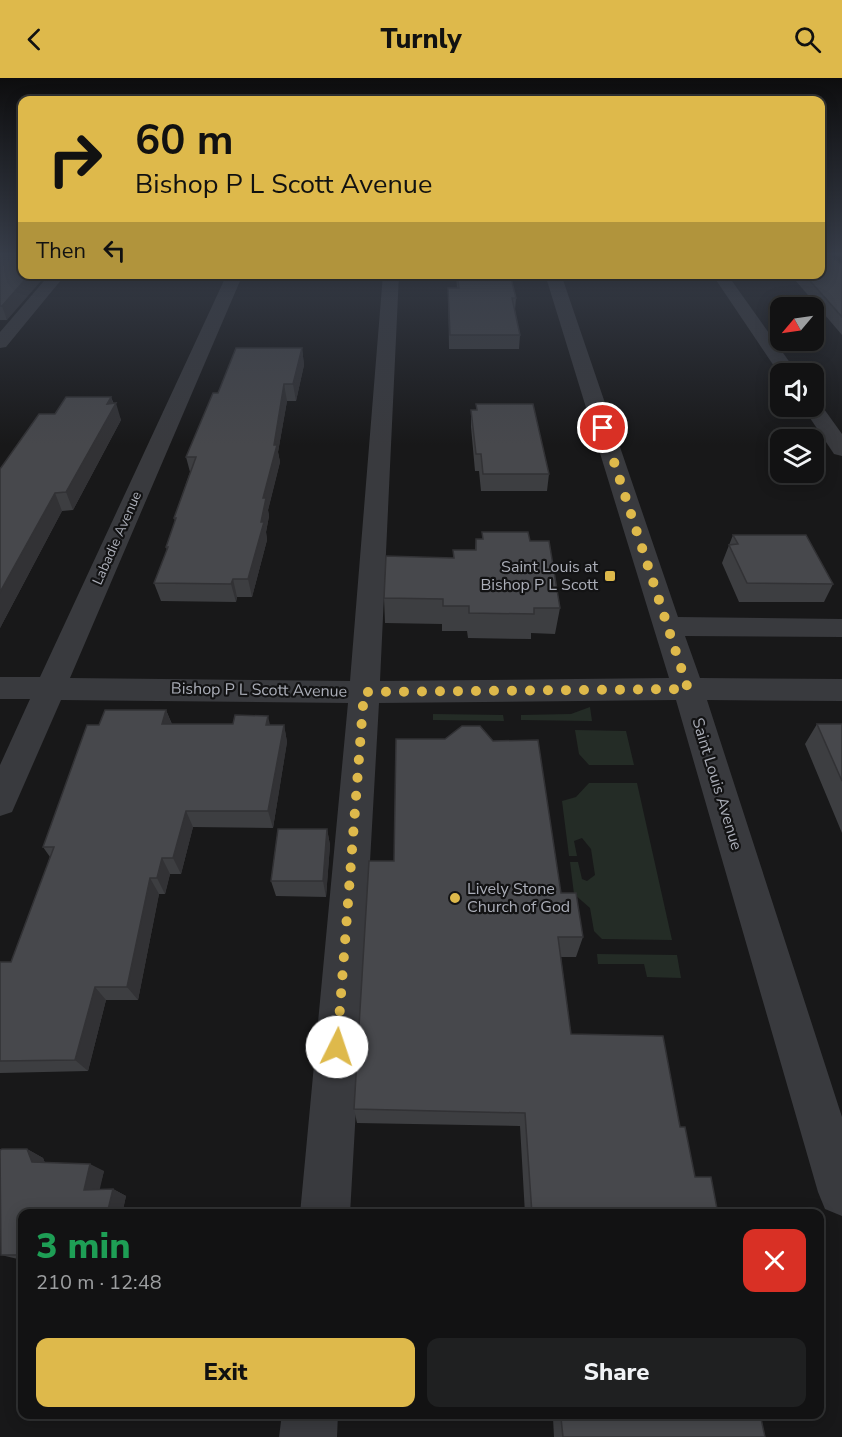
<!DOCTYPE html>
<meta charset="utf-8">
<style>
:root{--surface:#121213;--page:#1f2021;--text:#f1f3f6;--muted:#9c9ea0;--line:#313233;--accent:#deb94b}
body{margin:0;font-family:"Nunito Sans",sans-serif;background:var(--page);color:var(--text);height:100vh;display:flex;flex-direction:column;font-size:22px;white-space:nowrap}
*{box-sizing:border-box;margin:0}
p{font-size:20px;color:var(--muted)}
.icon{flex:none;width:33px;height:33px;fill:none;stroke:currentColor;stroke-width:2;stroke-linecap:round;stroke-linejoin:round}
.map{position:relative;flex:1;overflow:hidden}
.details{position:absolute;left:18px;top:1131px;width:806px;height:210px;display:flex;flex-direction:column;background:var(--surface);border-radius:12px;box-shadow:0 3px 15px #0003,0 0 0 2px var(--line)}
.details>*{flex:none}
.top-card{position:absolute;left:18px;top:18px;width:807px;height:183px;border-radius:12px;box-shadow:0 3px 15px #0003,0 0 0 2px var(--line);background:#deb94b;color:#111;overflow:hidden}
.needle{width:39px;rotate:241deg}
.fabs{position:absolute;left:770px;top:219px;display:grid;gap:12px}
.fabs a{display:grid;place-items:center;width:54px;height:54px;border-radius:12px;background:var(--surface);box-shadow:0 3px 15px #0003,0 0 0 2px var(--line);font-size:30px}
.pin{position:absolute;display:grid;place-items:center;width:51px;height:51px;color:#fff;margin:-26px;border:3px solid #fff;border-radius:50%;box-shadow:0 2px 6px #0007}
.me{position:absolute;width:66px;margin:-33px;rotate:4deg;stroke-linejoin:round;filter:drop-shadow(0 0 4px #0008)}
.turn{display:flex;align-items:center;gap:21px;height:126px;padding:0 18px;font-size:27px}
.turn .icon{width:78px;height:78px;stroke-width:2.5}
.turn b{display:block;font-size:42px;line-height:51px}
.then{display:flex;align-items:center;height:57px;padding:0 18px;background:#0003;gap:12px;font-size:22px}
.round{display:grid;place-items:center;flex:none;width:63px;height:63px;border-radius:12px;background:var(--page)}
.overview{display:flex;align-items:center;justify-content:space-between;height:102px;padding:0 18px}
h1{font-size:36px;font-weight:800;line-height:45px;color:#1e9e55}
.primary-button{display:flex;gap:12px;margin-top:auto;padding:12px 18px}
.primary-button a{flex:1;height:69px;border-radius:12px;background:var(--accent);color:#111;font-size:24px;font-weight:800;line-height:69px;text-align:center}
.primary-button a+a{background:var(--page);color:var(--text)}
header{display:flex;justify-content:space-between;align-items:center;height:78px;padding:0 18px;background:var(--accent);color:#111;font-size:27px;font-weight:800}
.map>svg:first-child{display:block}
</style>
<header><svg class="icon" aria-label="back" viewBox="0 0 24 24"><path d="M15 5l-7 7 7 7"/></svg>Turnly<svg class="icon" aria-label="search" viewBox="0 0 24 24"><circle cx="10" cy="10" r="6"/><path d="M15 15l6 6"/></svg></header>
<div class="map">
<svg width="842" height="1359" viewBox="0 0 842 1359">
<rect width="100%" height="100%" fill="#181819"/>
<!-- green -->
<path fill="#242c26" d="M 590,629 L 592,643 L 521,642 L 521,637 L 571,636 Z
M 433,636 L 503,637 L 504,643 L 433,642 Z
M 575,652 L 626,653 L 634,687 L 589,687 L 579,676 Z
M 589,705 L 637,705 L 672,862 L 602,861 L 594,853 L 590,830 L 574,816 L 570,784 L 578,784 L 582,801 L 587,803 L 595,797 L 591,771 L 582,760 L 574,763 L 577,778 L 569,778 L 562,723 L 576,719 Z
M 597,876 L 677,877 L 681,900 L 647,899 L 644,886 L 598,886 Z"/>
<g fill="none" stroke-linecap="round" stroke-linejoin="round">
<!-- minor -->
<path fill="#393a3e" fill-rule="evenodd" d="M 50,196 L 66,196 L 6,269 L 0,270 L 0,254 Z
M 227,196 L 243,196 L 70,600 L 350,603 L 383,196 L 399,196 L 380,603 L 669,600 L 545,196 L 561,196 L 678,539 L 842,541 L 842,559 L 685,558 L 700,600 L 842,601 L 842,623 L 707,622 L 842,1039 L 842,1138 L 825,1131 L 818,1114 L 676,622 L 379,625 L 350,1136 L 300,1136 L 348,625 L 61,622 L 12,734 L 0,738 L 0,687 L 30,621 L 0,621 L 0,599 L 40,599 Z
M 712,196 L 727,196 L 798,296 L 780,297 Z
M 813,322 L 819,324 L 842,356 L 842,378 L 834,376 L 802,328 L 813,328 Z
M 282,1336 L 338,1336 L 337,1359 L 279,1359 Z"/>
</g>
<!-- wall -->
<path fill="#3d3e41" d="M 0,177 L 7,242 L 0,242 Z
M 842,187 L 842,257 L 790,196 L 820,196 Z
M 456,196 L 510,196 L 516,220 L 515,232 L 520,257 L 519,271 L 449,271 L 448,210 L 457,210 Z
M 302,270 L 304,287 L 296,323 L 287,323 L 278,374 L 280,384 L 268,432 L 269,438 L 266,454 L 267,462 L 252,519 L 237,519 L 236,524 L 161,523 L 154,505 L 167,472 L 166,469 L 175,443 L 174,440 L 190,394 L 186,379 L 218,315 Z
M 111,319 L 121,342 L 73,432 L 62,433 L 0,550 L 0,391 L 55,336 Z
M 476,326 L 549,396 L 547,413 L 481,413 L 479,393 L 475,393 L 471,349 L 471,332 L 476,332 Z
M 482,454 L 530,463 L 560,530 L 555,556 L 531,555 L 531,561 L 468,560 L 467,553 L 442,553 L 442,546 L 385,545 L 384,520 L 453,480 L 453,472 L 475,472 L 476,461 L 482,461 Z
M 733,457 L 833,506 L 824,524 L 739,524 L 722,485 Z
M 166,632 L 172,646 L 284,647 L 287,664 L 273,750 L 193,749 L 181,796 L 170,796 L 165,816 L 159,816 L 138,922 L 106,922 L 88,993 L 0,995 L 0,884 L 11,884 L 50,779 L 43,769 L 99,647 Z
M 817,646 L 842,646 L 842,755 L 805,666 Z
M 327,751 L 330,767 L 326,819 L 276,818 L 271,803 Z
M 561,815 L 583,859 L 576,879 L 561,879 L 571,956 L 680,1049 L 695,1099 L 718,1136 L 525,1136 L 520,1048 L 357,1045 L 354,1031 Z
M 27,1071 L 43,1080 L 45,1085 L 104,1093 L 99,1111 L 113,1111 L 126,1118 L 122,1136 L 22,1136 L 22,1182 L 1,1177 Z
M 543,1336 L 760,1336 L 765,1359 L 554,1359 L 553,1340 Z"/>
<!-- shaded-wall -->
<path fill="#323235" d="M 30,196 L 47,196 L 7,242 L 2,228 Z
M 302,270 L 304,287 L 296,323 L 293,306 Z
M 284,306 L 287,323 L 278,374 L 280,384 L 268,432 L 269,438 L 266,454 L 267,462 L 252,519 L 248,501 L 261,444 L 263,420 Z
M 111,319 L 114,329 L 116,325 L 121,342 L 73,432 L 66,414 Z
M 55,415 L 62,433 L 0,550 L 0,514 Z
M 233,501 L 237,519 L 236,524 L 231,506 Z
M 166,632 L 173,650 L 162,646 Z
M 268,638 L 272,655 L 266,647 Z
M 284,647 L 287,664 L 273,750 L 268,733 Z
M 186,733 L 193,749 L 181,796 L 173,780 Z
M 327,751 L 330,767 L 326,819 L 323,803 Z
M 162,780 L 170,796 L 165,816 L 157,800 Z
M 150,800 L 159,816 L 138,922 L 127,909 Z
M 95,909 L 106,922 L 88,993 L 75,982 Z
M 27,1071 L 43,1080 L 48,1092 L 32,1084 Z
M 90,1086 L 104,1093 L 98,1119 L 84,1112 Z
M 113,1111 L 126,1118 L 122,1136 L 107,1136 Z"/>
<!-- building -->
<path fill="#47484c" stroke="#323235" stroke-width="1.5" d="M 0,177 L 22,177 L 22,196 L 30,196 L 2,228 L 0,228 Z
M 820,177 L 831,177 L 842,187 L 842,239 L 804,196 L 820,196 Z
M 457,196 L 510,196 L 516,220 L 512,220 L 520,257 L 450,257 L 448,210 L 459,210 Z
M 236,270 L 302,270 L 293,306 L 284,306 L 274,367 L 277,367 L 263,420 L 266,420 L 261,444 L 264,444 L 248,501 L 233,501 L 231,506 L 154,505 L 168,469 L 166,469 L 176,440 L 174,440 L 196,379 L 186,379 L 213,315 L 218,315 Z
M 66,319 L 111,319 L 107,326 L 116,325 L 66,414 L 55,415 L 0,514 L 0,391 L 39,336 L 55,336 Z
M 476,326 L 533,326 L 549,396 L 483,396 L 481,376 L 476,376 L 471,332 L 477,332 Z
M 482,454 L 528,454 L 530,463 L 549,463 L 560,530 L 534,530 L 534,536 L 469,535 L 469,528 L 443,528 L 443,521 L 384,520 L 386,478 L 454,480 L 453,472 L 476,472 L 476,461 L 483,461 Z
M 733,457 L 806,457 L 833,506 L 747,505 L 729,467 L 738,466 Z
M 105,632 L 166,632 L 162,646 L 233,646 L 235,637 L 268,638 L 266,647 L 284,647 L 268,733 L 186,733 L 173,780 L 162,780 L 157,800 L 150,800 L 127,909 L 95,909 L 75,982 L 0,983 L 0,884 L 11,884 L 54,769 L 43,769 L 87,647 L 99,647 Z
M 817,646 L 842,646 L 842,703 Z
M 462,648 L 480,648 L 493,663 L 538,662 L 561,815 L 576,815 L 583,859 L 558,859 L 571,956 L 663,958 L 680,1049 L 685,1049 L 695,1099 L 711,1099 L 718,1136 L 532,1136 L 525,1035 L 354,1031 L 369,783 L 394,783 L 396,661 L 445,661 Z
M 278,751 L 327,751 L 323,803 L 271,803 Z
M 2,1071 L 27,1071 L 32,1084 L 90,1086 L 84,1112 L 113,1111 L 107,1136 L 22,1136 L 22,1177 L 1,1177 L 0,1072 Z
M 551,1336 L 760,1336 L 765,1359 L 563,1359 L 561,1340 L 552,1340 Z"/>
<!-- sky -->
<linearGradient id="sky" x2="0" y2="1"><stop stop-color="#0d0d0e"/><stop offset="0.48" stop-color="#373d49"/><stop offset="1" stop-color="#373d49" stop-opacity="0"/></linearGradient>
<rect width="842" height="367" fill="url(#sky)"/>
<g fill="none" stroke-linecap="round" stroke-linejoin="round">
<!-- route -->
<path stroke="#deb94b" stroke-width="10" stroke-dasharray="0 18" d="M 337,969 L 364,614 L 688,611 L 603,350"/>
</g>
<!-- markers -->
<g fill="#deb94b" stroke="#131314" stroke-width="2">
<rect x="604" y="492" width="12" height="12" rx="3"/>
<circle cx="455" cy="820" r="6"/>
</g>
<g text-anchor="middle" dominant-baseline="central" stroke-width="4.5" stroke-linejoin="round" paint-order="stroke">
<!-- far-street labels -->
<g font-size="14" fill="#abaeb8" stroke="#131314">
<text transform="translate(117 460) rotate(-66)">Labadie Avenue</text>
</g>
<!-- poi labels -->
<g font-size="16" fill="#abaeb8" stroke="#131314" text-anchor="end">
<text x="598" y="489">Saint Louis at<tspan x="598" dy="18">Bishop P L Scott</tspan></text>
<text x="467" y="811" text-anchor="start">Lively Stone<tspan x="467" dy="18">Church of God</tspan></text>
</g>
<!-- street labels -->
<g font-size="16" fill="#abaeb8" stroke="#131314">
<text transform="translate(259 612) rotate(1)">Bishop P L Scott Avenue</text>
<text transform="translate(717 706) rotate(73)">Saint Louis Avenue</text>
</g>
</g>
</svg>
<div class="fabs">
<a><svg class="needle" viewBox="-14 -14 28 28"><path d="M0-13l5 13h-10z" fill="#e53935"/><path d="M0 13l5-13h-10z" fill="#9c9ea0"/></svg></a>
<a><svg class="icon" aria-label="sound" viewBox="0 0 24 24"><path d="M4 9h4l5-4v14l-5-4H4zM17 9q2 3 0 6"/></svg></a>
<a><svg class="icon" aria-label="layers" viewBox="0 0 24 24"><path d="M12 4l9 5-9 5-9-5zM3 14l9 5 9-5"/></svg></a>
</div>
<div class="pin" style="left:603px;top:350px;background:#d93025"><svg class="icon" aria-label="arrive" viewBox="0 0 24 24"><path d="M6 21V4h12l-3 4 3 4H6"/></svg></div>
<svg class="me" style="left:337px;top:969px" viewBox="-20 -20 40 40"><circle r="19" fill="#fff"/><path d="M0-13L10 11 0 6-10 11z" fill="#deb94b"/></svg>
<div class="top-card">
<div class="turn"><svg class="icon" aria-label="right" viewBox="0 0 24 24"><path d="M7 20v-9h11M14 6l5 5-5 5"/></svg><div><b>60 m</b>Bishop P L Scott Avenue</div></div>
<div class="then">Then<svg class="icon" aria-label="left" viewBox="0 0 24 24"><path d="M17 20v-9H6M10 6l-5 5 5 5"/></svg></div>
</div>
<section class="details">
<div class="overview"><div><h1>3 min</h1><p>210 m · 12:48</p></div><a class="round" style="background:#d93025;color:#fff"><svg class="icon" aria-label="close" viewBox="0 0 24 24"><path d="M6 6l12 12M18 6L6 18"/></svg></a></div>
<div class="primary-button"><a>Exit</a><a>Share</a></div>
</section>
</div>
